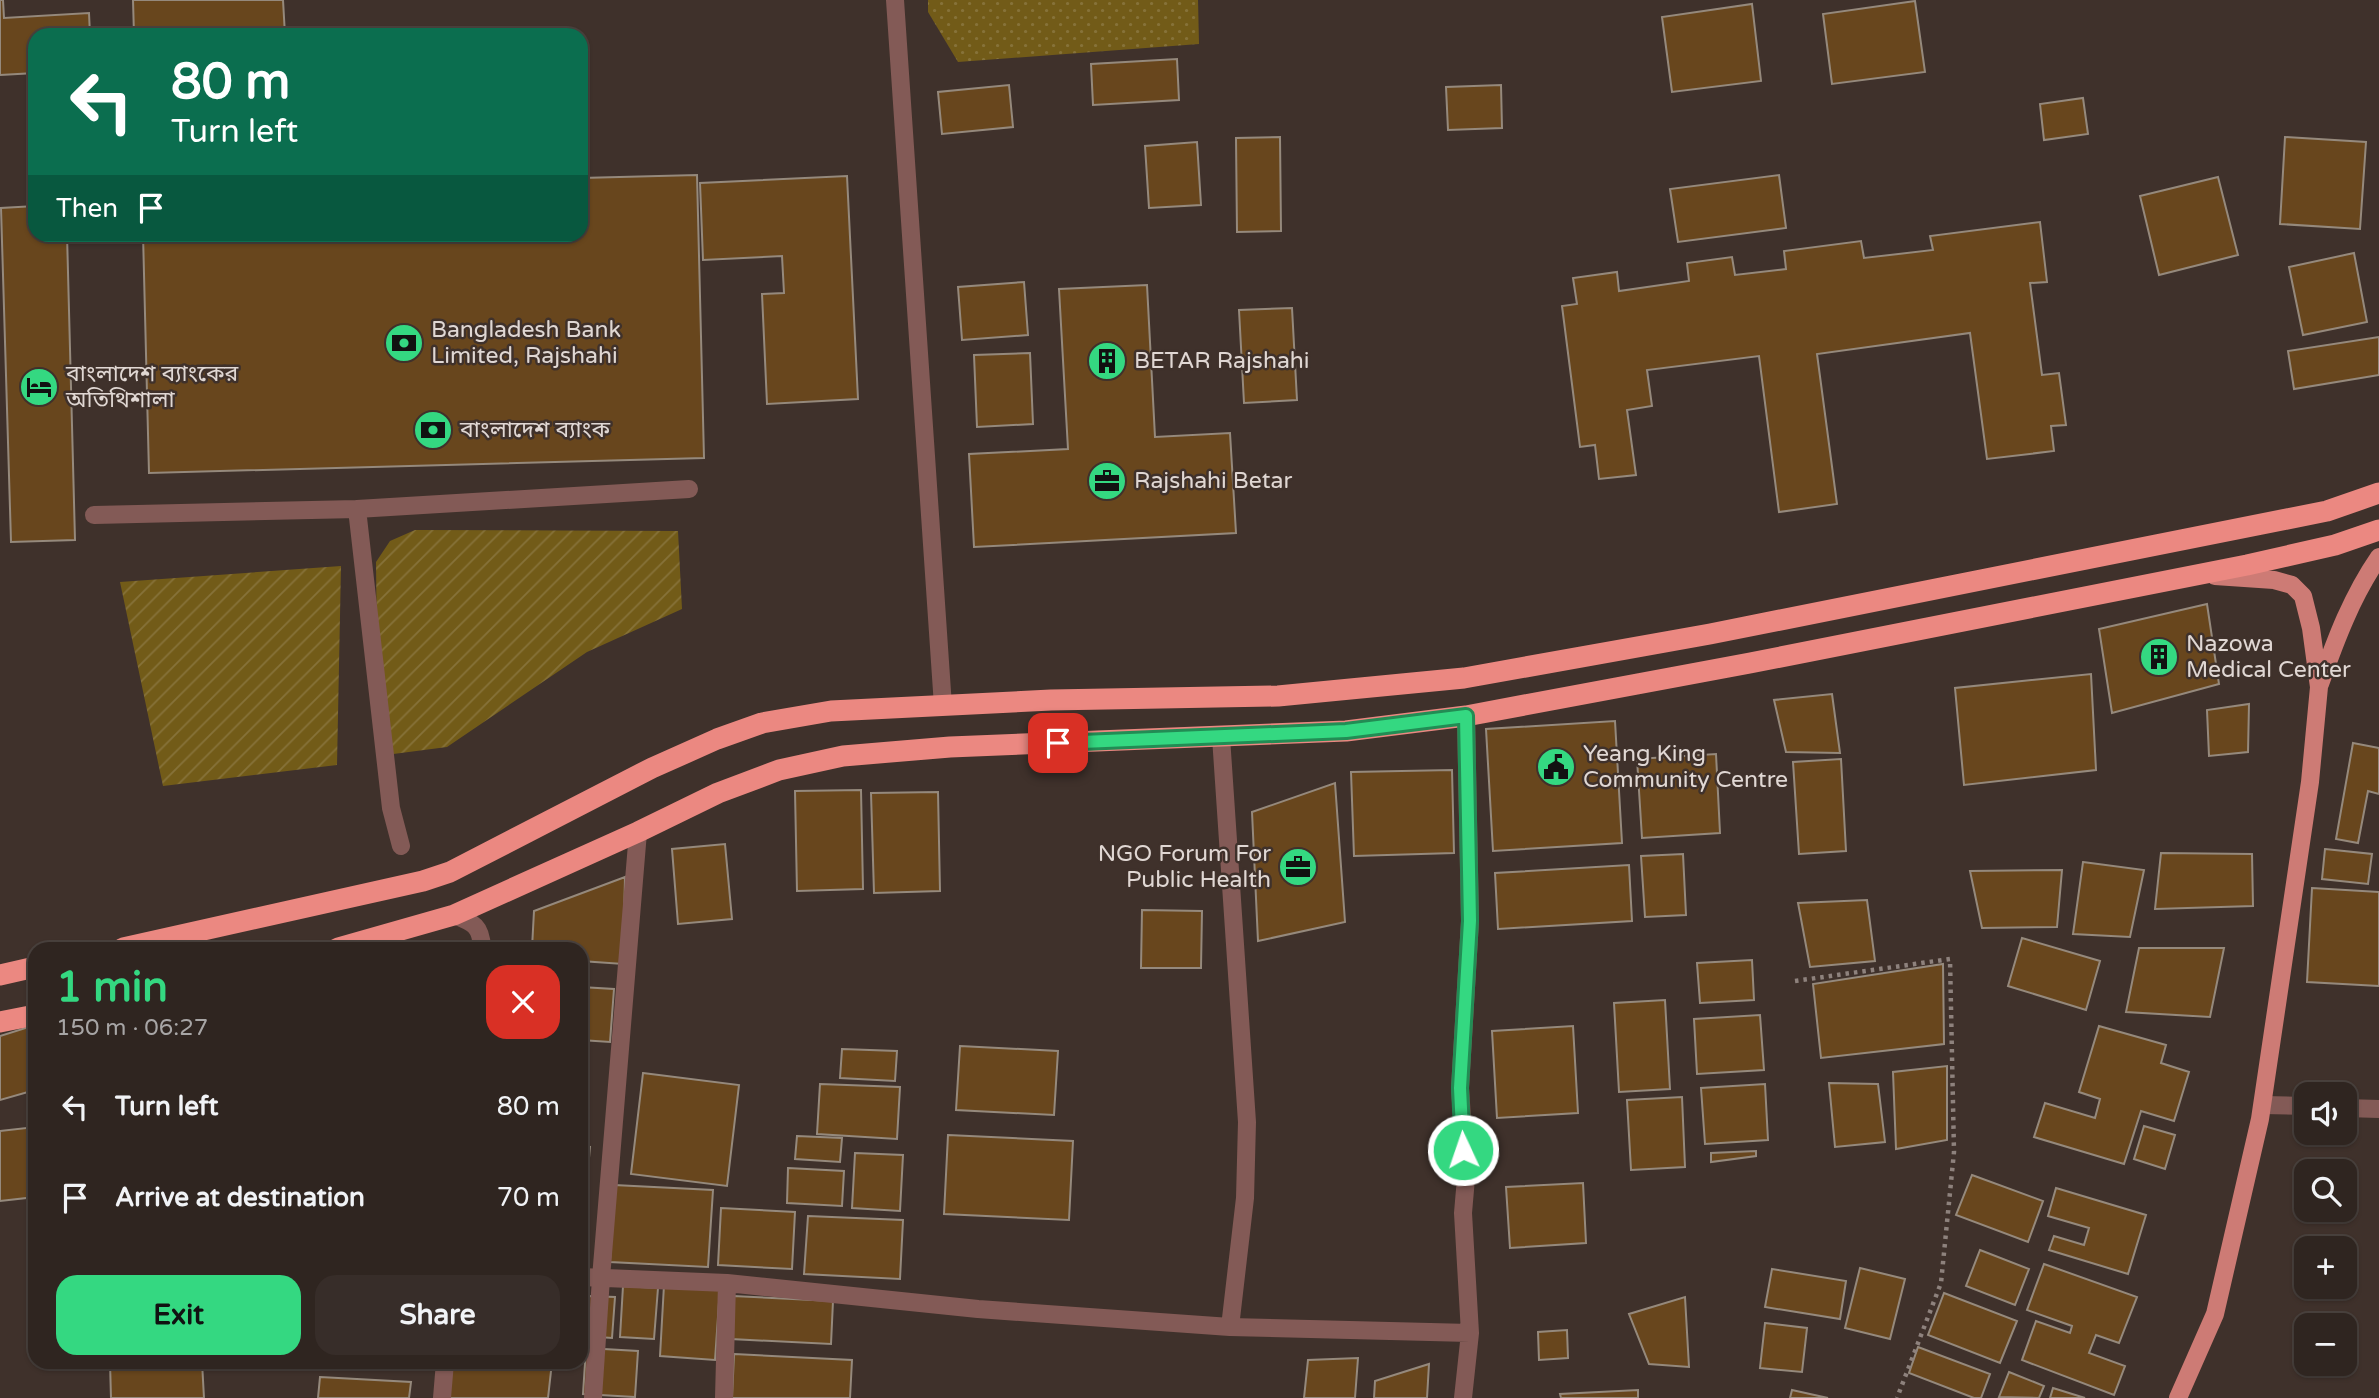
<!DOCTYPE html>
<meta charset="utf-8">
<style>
:root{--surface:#2f2520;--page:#372d29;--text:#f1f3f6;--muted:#a7a5a5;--line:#4a423e;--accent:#34d881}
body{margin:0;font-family:"Varela Round","Noto Sans Bengali",sans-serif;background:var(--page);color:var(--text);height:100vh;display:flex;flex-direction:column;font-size:26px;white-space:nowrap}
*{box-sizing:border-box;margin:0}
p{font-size:23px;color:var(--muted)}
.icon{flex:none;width:38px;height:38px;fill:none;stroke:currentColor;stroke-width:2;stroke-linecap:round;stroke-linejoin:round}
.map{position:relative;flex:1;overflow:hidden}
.side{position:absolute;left:28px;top:942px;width:560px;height:427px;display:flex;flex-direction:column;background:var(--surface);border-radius:21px;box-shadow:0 2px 5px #0004,0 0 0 2px var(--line)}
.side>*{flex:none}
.hud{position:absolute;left:28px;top:28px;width:560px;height:214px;border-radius:21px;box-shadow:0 2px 5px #0004,0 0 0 2px var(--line);background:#0b6e4f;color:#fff;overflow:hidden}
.fabs{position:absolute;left:2294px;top:1082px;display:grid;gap:14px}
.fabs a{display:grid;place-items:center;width:63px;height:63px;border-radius:14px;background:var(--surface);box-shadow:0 2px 5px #0004,0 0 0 2px var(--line);font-size:35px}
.pin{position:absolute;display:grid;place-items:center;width:60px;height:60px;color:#fff;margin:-30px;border-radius:14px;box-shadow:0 4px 10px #0006}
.me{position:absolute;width:77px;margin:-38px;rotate:357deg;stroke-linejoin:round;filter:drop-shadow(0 0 5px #0008)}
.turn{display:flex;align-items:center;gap:24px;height:147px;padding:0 28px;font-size:32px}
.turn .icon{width:91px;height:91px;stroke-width:2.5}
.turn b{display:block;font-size:49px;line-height:60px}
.then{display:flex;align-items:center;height:66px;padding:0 28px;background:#0003;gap:14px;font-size:26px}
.round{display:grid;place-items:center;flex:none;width:74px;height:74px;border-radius:21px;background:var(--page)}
.overview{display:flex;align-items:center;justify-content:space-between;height:119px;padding:0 28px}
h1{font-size:42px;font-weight:700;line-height:52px;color:var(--accent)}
.cta{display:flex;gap:14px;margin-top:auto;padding:14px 28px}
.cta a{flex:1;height:80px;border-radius:21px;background:var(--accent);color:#111;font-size:28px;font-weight:700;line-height:80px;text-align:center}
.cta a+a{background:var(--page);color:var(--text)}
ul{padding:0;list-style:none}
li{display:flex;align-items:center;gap:21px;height:91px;padding:0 28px}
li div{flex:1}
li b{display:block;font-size:26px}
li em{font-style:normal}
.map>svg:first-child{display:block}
</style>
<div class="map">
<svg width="2379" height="1398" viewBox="0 0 2379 1398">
<defs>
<pattern id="park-dots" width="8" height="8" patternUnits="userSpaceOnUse" patternTransform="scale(1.75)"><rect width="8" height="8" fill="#725b18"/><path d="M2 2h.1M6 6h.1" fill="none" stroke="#867239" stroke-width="1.8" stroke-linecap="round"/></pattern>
<pattern id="garden-furrows" width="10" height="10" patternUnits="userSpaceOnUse" patternTransform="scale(1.75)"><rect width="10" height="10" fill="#725b18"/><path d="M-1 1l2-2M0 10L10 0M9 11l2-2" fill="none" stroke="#867239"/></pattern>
</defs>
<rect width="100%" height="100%" fill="#3f312b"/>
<!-- park -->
<path fill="url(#park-dots)" d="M 928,0 L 1198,0 L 1199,44 L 958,62 L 928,12 Z"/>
<!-- garden -->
<path fill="url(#garden-furrows)" d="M 415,530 L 678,531 L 682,609 L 587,652 L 447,747 L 378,756 L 376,562 L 390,541 Z
M 341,566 L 337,765 L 163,786 L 120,582 Z"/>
<!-- building -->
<path fill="#68461d" stroke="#95897c" stroke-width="2" d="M 0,0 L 3,0 L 4,18 L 89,13 L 90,35 L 35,35 L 35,73 L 0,75 Z
M 133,0 L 283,0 L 285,35 L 134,35 Z
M 1915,1 L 1925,72 L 1832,84 L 1823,14 Z
M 1752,4 L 1761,81 L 1672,92 L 1662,17 Z
M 1177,59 L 1179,100 L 1093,105 L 1091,64 Z
M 1009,85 L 1013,127 L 942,134 L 938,92 Z
M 1501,85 L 1502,128 L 1448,130 L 1446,87 Z
M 2083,98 L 2088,134 L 2044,140 L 2040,104 Z
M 1280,137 L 1281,231 L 1237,232 L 1236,138 Z
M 2285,137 L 2366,142 L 2360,229 L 2280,224 Z
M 1197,142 L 1201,205 L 1149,208 L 1145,146 Z
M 697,175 L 704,458 L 149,473 L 143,234 L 581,234 L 581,178 Z
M 1779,175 L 1786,228 L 1678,242 L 1670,189 Z
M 847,176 L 858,399 L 767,404 L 762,294 L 784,293 L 782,256 L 703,260 L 700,183 Z
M 2218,177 L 2238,255 L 2159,275 L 2140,196 Z
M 35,206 L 35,234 L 67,234 L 75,540 L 11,542 L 1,208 Z
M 2040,222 L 2047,282 L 2030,283 L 2042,375 L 2059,373 L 2066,425 L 2051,426 L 2054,451 L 1987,459 L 1970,333 L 1817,354 L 1837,504 L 1779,512 L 1759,356 L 1647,370 L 1652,406 L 1627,410 L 1636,475 L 1599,479 L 1595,445 L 1580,447 L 1562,306 L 1577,304 L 1573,278 L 1617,272 L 1619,291 L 1689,281 L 1687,263 L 1732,257 L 1735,275 L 1786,269 L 1784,251 L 1861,241 L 1864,258 L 1933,250 L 1930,236 Z
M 2354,253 L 2367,322 L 2303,335 L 2289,267 Z
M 1024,282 L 1028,335 L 962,340 L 958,287 Z
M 1147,285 L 1155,437 L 1230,433 L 1236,533 L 974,547 L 969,454 L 1068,449 L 1059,289 Z
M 1292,308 L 1297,400 L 1244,403 L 1239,310 Z
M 2379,337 L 2379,375 L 2294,389 L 2288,351 Z
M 1030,353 L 1033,424 L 977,427 L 974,355 Z
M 2207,604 L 2219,684 L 2112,713 L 2099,629 Z
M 2091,674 L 2096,770 L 1964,785 L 1955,688 Z
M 1832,694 L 1840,753 L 1786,752 L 1774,700 Z
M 2249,704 L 2248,752 L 2209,756 L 2207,710 Z
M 1615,721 L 1622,843 L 1493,851 L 1486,729 Z
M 2353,743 L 2379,748 L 2379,794 L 2368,791 L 2358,843 L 2336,839 Z
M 1716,754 L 1720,833 L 1642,838 L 1637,759 Z
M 1841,759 L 1846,851 L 1799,854 L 1793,762 Z
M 1452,770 L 1454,853 L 1354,856 L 1351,772 Z
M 1335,783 L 1345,922 L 1258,941 L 1252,812 Z
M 861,790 L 863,889 L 797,891 L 795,791 Z
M 938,792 L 940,891 L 874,893 L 871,793 Z
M 725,844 L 732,919 L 678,924 L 672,849 Z
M 2325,849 L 2372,854 L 2368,884 L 2322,879 Z
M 2161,853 L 2252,854 L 2253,906 L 2155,909 Z
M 1683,854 L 1686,915 L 1645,917 L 1641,856 Z
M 2083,862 L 2144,870 L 2130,937 L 2073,934 Z
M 1629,865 L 1632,921 L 1498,929 L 1495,873 Z
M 2062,870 L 2057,927 L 1982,928 L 1970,871 Z
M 625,877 L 623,964 L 581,961 L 581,948 L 532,948 L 534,911 Z
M 2312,888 L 2379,892 L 2379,986 L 2307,982 Z
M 1867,900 L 1875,961 L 1810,967 L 1798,903 Z
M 1142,910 L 1202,911 L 1201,968 L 1141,968 Z
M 2022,938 L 2100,961 L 2086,1010 L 2008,986 Z
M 2139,948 L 2224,948 L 2210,1017 L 2126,1012 Z
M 1752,960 L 1754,1000 L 1700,1003 L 1697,963 Z
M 1943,964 L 1944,1044 L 1821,1058 L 1813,984 Z
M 581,987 L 614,989 L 610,1042 L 581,1040 Z
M 1665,1000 L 1670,1089 L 1619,1092 L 1614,1003 Z
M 1760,1015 L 1764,1070 L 1697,1074 L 1694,1019 Z
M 35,1025 L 35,1090 L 0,1100 L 0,1036 Z
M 1573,1026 L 1578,1113 L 1497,1118 L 1492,1031 Z
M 2099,1026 L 2166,1045 L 2161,1063 L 2189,1072 L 2174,1121 L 2141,1111 L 2124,1164 L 2034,1137 L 2045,1103 L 2095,1118 L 2100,1099 L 2079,1092 Z
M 960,1046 L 1058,1051 L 1054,1115 L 956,1110 Z
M 842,1049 L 897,1051 L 895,1081 L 840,1078 Z
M 1947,1066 L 1947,1140 L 1896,1149 L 1893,1072 Z
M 643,1073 L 739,1085 L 727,1186 L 631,1174 Z
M 1829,1083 L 1878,1084 L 1885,1142 L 1835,1147 Z
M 581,1084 L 586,1084 L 585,1122 L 581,1122 Z
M 820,1084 L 900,1087 L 897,1139 L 817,1134 Z
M 1765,1084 L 1768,1140 L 1705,1144 L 1701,1088 Z
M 1682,1097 L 1685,1167 L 1631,1170 L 1627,1100 Z
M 2144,1126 L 2175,1135 L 2165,1169 L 2134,1159 Z
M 35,1127 L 35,1197 L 0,1201 L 0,1131 Z
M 948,1135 L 1073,1141 L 1069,1220 L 944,1214 Z
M 797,1136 L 842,1138 L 840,1162 L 795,1159 Z
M 581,1146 L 590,1147 L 586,1191 L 581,1191 Z
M 1756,1151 L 1756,1156 L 1711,1162 L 1711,1153 Z
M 855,1153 L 903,1155 L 900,1211 L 852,1208 Z
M 788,1168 L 844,1171 L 842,1206 L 787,1203 Z
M 1972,1175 L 2043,1201 L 2028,1242 L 1956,1215 Z
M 1583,1183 L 1586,1243 L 1510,1248 L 1506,1187 Z
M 614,1185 L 713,1190 L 708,1267 L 610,1262 Z
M 2056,1188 L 2146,1215 L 2128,1274 L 2049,1250 L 2054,1236 L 2084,1245 L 2089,1228 L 2048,1216 Z
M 721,1208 L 795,1212 L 792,1269 L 718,1265 Z
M 808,1216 L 903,1220 L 900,1279 L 804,1274 Z
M 1980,1250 L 2029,1269 L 2015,1305 L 1966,1286 Z
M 2044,1264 L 2137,1297 L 2119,1343 L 2096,1335 L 2089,1353 L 2125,1366 L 2114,1395 L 2022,1360 L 2036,1321 L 2070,1333 L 2072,1326 L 2027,1310 Z
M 1860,1268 L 1905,1279 L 1890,1339 L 1845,1328 Z
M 1772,1269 L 1846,1281 L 1840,1319 L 1765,1307 Z
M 664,1285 L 720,1288 L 715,1360 L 660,1356 Z
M 623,1286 L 658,1288 L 654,1339 L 620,1337 Z
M 1944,1293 L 2017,1321 L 2000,1363 L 1928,1335 Z
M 587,1296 L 615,1297 L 612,1338 L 585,1336 Z
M 733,1296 L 833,1301 L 831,1344 L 731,1339 Z
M 1685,1297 L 1689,1367 L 1649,1364 L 1629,1314 Z
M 1765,1323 L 1807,1328 L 1802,1372 L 1760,1368 Z
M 1567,1330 L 1568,1358 L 1539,1360 L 1538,1332 Z
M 1918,1347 L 1990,1374 L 1981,1398 L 1974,1398 L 1909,1373 Z
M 586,1348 L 638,1351 L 635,1397 L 583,1394 Z
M 734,1354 L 852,1360 L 850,1398 L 732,1398 Z
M 1358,1358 L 1355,1398 L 1304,1398 L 1308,1360 Z
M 110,1362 L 202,1362 L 204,1398 L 111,1398 Z
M 444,1362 L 552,1362 L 548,1398 L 440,1398 Z
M 1429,1364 L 1427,1398 L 1374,1398 L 1375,1381 Z
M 2009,1372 L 2044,1386 L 2039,1398 L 1999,1397 Z
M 320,1377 L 411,1382 L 409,1398 L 318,1398 Z
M 2053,1388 L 2085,1398 L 2050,1398 Z
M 1638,1390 L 1638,1398 L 1561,1398 L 1560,1394 Z
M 1792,1390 L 1828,1398 L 1790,1398 Z"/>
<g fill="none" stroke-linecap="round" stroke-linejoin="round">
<!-- path -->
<path stroke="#8e827d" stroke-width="4.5" stroke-dasharray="3.5 5" stroke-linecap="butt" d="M 1795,981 L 1950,959 L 1954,1152 L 1941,1283 L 1897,1398"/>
<!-- minor -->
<path stroke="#835a56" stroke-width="18" d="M 895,0 L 943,706
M 357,509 L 391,808 L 401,846
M 94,515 L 357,509 L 689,489
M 1221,737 L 1247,1122 L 1245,1198 L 1230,1327
M 454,915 C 474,923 481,926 482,948
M 2263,1105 L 2306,1106
M 2345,1108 L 2379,1109
M 581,1277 L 727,1283 L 978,1309 L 1230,1327 L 1470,1333
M 442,1398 L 445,1362
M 593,1398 L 601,1278 L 638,832
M 724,1398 L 727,1283
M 1463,1398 L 1470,1333 L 1463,1213 L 1466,1178 L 1460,1088 L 1470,921 L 1466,716"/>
<!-- major -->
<path stroke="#cd7b75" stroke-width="18" d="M 2320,684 C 2336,639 2352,596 2379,557
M 2178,1398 L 2215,1314 L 2260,1119 L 2310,782 L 2319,687 L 2311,628 L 2303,596 L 2292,585 L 2274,580 L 2215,576"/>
<!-- highway -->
<path stroke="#eb8881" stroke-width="21" d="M 123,948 L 423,881 L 450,872 L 652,768 L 717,739 L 762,723 L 831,711 L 1051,700 L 1278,696 L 1464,678 L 1710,634 L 2327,511 L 2379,493
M 338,948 L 454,915 L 638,832 L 718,793 L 779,770 L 843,756 L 950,747 L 1346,731 L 1466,716 L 1750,663 L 2247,565 L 2335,545 L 2379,530
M 0,975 L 35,967
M 0,1022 L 35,1015"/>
</g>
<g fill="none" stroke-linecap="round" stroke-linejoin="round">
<defs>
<path id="route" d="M 1058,743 L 1346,731 L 1466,716 L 1470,921 L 1460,1088 L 1463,1150"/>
</defs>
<!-- route casing -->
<use href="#route" stroke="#228c54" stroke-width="18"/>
<!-- route -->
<use href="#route" stroke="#34d881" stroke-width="12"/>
</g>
<!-- icons -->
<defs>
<symbol id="bank-disc" viewBox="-11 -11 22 22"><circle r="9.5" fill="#34d881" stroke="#3f312b"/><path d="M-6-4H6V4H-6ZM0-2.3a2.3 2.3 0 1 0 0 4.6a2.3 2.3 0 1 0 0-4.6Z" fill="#111"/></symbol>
<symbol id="building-disc" viewBox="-11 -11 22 22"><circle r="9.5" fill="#34d881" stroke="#3f312b"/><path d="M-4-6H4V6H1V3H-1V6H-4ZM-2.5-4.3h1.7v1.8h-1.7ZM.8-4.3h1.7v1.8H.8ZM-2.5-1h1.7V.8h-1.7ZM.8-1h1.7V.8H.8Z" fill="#111"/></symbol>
<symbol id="hotel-disc" viewBox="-11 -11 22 22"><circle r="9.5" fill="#34d881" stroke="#3f312b"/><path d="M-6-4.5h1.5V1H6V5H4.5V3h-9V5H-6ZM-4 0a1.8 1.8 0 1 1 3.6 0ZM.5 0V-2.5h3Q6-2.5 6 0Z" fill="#111"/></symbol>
<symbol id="office-disc" viewBox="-11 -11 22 22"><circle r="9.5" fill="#34d881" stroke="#3f312b"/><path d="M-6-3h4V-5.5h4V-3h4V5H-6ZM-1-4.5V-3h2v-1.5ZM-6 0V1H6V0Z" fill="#111"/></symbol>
<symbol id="civic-disc" viewBox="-11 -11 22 22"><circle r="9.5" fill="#34d881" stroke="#3f312b"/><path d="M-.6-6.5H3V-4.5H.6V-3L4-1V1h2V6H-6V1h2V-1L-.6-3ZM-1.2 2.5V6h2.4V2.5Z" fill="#111"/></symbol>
</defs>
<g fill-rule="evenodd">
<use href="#bank-disc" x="382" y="321" width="44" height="44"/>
<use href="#building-disc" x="1085" y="339" width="44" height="44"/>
<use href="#hotel-disc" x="17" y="365" width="44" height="44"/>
<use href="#bank-disc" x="411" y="408" width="44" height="44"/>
<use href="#office-disc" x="1085" y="459" width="44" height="44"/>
<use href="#building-disc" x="2137" y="635" width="44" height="44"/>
<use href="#civic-disc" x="1534" y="745" width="44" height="44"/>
<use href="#office-disc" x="1276" y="845" width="44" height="44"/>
</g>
<g text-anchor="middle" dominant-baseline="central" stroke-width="5" stroke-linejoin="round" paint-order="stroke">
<!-- poi labels -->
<g font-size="23" fill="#e0d7d3" stroke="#3f312b" text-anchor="start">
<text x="431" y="330">Bangladesh Bank<tspan x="431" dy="26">Limited, Rajshahi</tspan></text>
<text x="1134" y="361">BETAR Rajshahi</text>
<text x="66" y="374">বাংলাদেশ ব্যাংকের<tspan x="66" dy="26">অতিথিশালা</tspan></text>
<text x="460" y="430">বাংলাদেশ ব্যাংক</text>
<text x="1134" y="481">Rajshahi Betar</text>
<text x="2186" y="644">Nazowa<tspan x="2186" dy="26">Medical Center</tspan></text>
<text x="1583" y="754">Yeang King<tspan x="1583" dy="26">Community Centre</tspan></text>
<text x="1271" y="854" text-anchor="end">NGO Forum For<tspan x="1271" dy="26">Public Health</tspan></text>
</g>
</g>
</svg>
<div class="fabs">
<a><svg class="icon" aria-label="sound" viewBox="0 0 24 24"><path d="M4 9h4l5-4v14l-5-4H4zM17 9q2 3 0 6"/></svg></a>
<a><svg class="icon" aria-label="search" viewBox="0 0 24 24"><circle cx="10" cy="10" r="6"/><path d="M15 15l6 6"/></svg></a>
<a>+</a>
<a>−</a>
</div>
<div class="pin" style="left:1058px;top:743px;background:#d93025"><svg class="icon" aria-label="arrive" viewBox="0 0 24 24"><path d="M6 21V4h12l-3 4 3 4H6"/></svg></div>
<svg class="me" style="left:1463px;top:1150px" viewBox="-20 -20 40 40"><circle r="17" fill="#34d881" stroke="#fff" stroke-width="3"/><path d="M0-11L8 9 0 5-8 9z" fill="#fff"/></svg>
<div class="hud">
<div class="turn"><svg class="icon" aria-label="left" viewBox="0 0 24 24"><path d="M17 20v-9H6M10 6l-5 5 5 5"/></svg><div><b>80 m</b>Turn left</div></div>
<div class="then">Then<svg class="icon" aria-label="arrive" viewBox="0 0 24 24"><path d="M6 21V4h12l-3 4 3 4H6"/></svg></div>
</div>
<section class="side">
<div class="overview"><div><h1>1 min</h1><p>150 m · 06:27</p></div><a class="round" style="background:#d93025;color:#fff"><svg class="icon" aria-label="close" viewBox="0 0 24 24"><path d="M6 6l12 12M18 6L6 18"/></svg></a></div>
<ul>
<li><svg class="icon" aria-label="left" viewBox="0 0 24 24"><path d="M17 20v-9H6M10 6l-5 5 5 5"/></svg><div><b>Turn left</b></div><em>80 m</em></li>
<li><svg class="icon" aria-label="arrive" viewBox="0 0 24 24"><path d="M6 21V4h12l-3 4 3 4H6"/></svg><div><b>Arrive at destination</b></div><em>70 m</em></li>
</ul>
<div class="cta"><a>Exit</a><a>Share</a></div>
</section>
</div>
